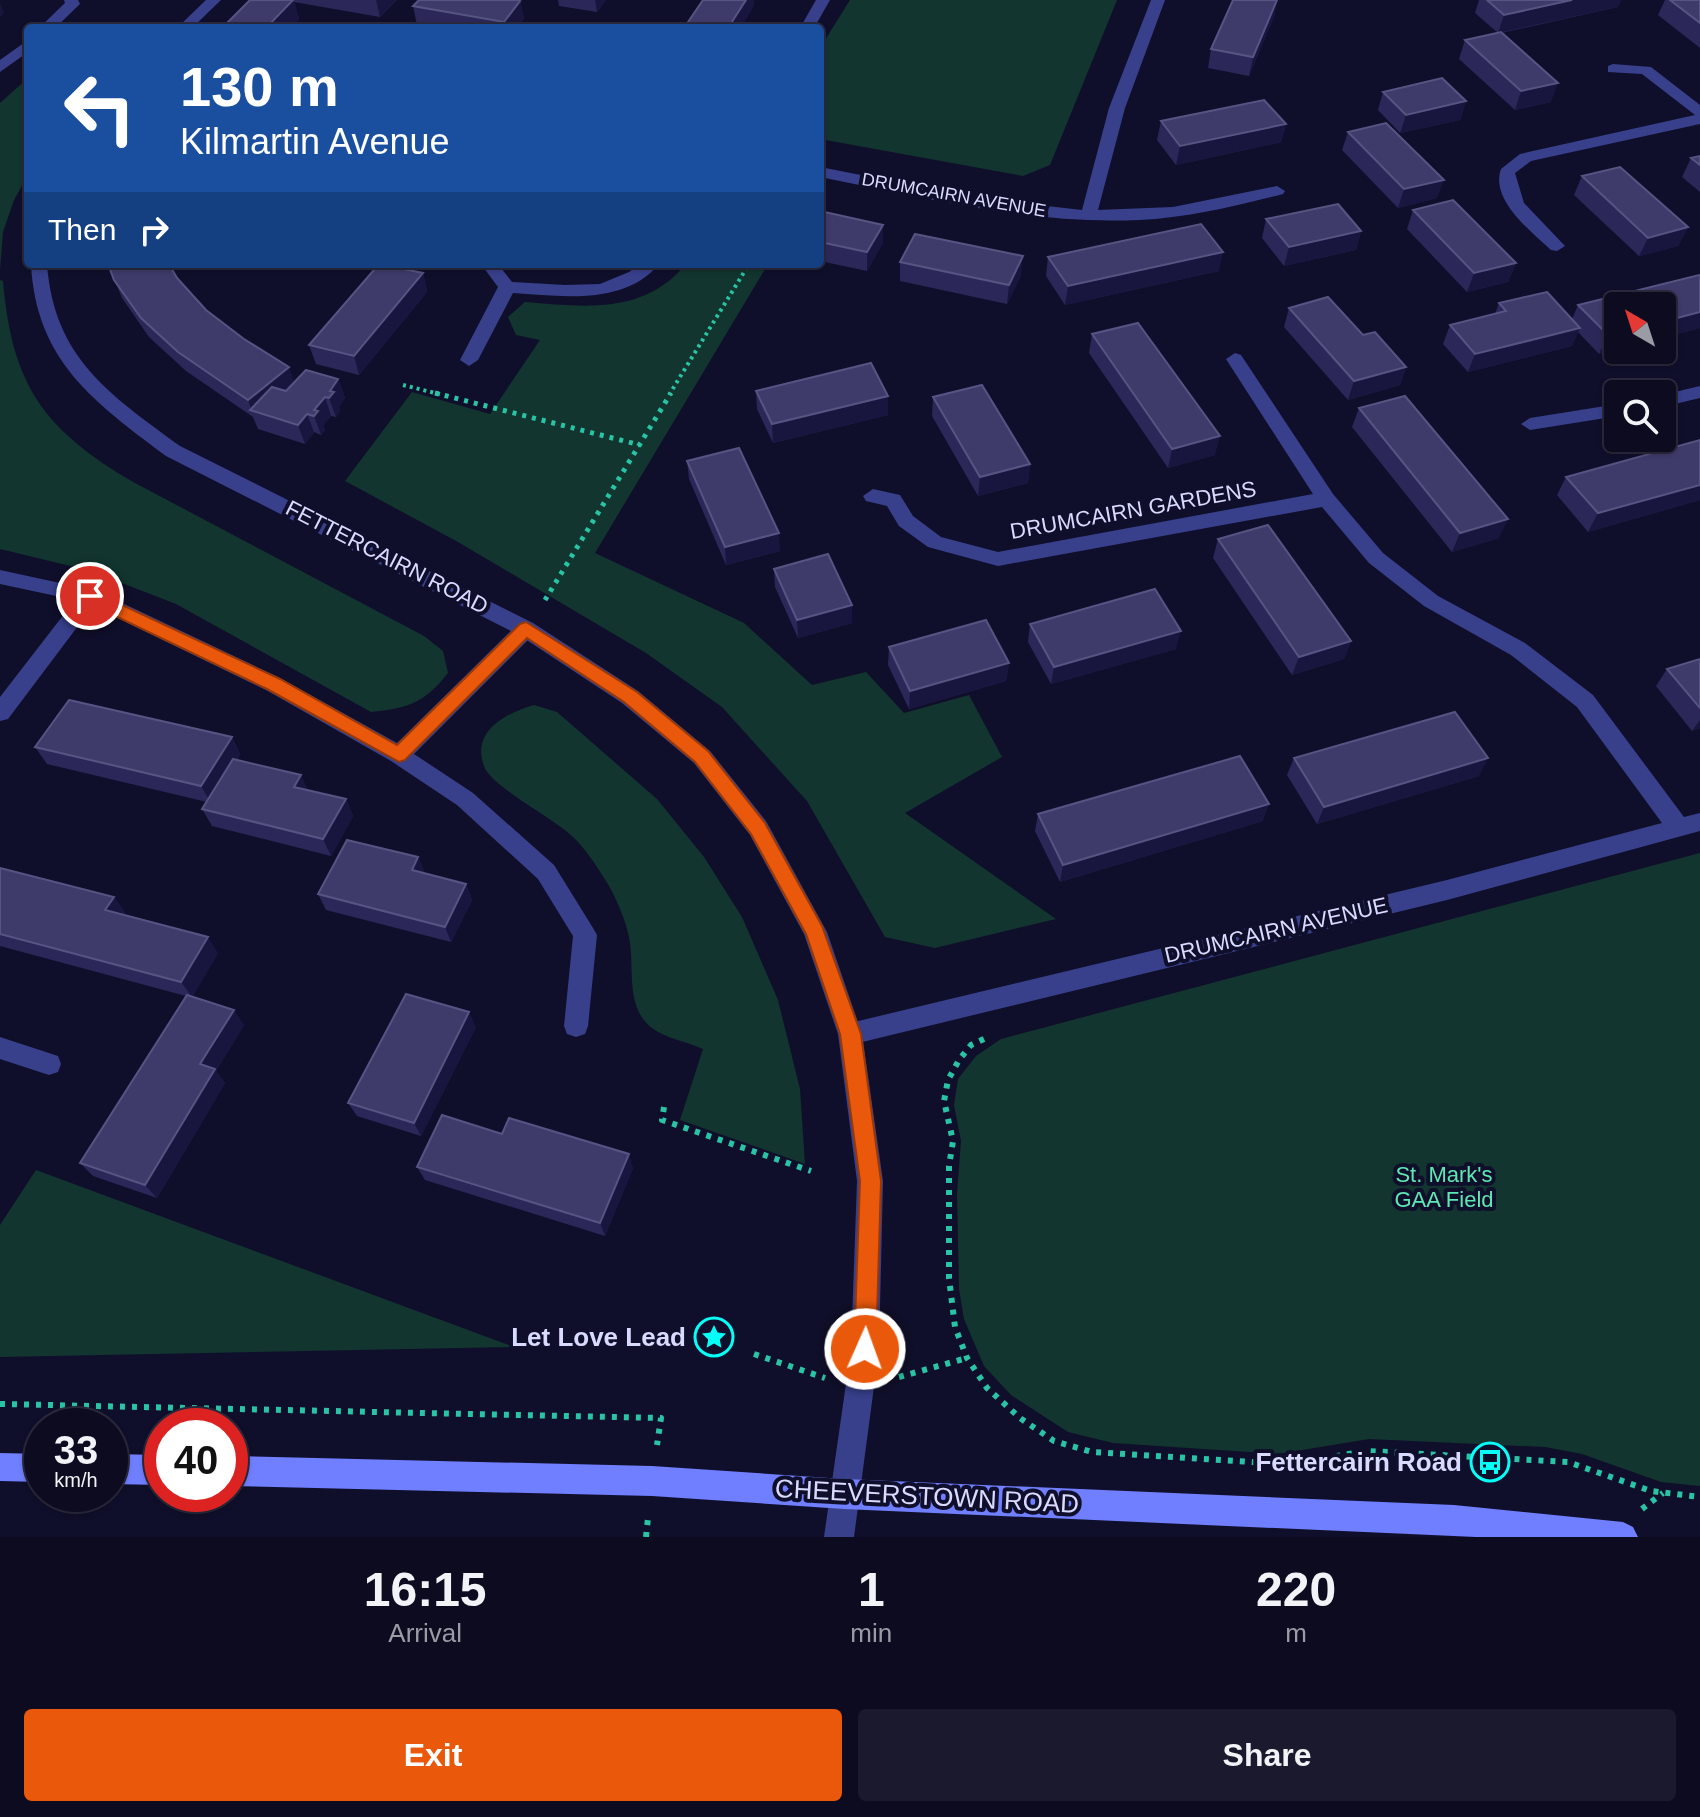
<!DOCTYPE html>
<style>
:root{--surface:#0c0b20;--page:#1a192d;--text:#f1f3f6;--muted:#9a9ba5;--line:#2c2b3e;--accent:#ea580c}
body{margin:0;font-family:Helvetica,sans-serif;background:var(--page);color:var(--text);height:100vh;display:flex;flex-direction:column;font-size:30px;white-space:nowrap}
*{box-sizing:border-box;margin:0}
p{font-size:26px;color:var(--muted)}
.icon{flex:none;width:44px;height:44px;fill:none;stroke:currentColor;stroke-width:2;stroke-linecap:round;stroke-linejoin:round}
.map{position:relative;height:1537px;overflow:hidden}
.details{display:flex;flex-direction:column;background:var(--surface);flex:1}
.details>*{flex:none}
.top-card{position:absolute;left:24px;top:24px;width:800px;height:244px;border-radius:8px;box-shadow:0 2px 6px #0004,0 0 0 2px var(--line);background:#1a4fa0;color:#fff;overflow:hidden}
.needle{width:52px;rotate:321deg}
.buttons{position:absolute;left:1604px;top:292px;display:grid;gap:16px}
.buttons a{display:grid;place-items:center;width:72px;height:72px;border-radius:8px;background:var(--surface);box-shadow:0 2px 6px #0004,0 0 0 2px var(--line);font-size:40px}
.speed{position:absolute;left:24px;top:1408px;display:flex;gap:16px;font-size:40px;font-weight:700;text-align:center}
.speed>*{display:grid;place-content:center;width:104px;height:104px;border-radius:50%;background:var(--surface);box-shadow:0 2px 6px #0004,0 0 0 2px var(--line);line-height:1}
.speed small{font-size:20px;font-weight:400}
.speed .limit{border:12px solid #d22;background:#fff;color:#111}
.pin{position:absolute;display:grid;place-items:center;width:68px;height:68px;color:#fff;margin:-34px;border:4px solid #fff;border-radius:50%;box-shadow:0 2px 8px #0007}
.me{position:absolute;width:88px;margin:-44px;rotate:2deg;stroke-linejoin:round;filter:drop-shadow(0 0 6px #0008)}
.turn{display:flex;align-items:center;gap:28px;height:168px;padding:0 24px;font-size:36px}
.turn .icon{width:104px;height:104px;stroke-width:2.5}
.turn b{display:block;font-size:56px;line-height:68px}
.then{display:flex;align-items:center;height:76px;padding:0 24px;background:#0003;gap:16px;font-size:30px}
.eta{display:flex;justify-content:space-evenly;align-items:center;height:136px;text-align:center}
.eta b{font-size:48px;font-weight:800;line-height:56px}
.action{display:flex;gap:16px;margin-top:auto;padding:16px 24px}
.action a{flex:1;height:92px;border-radius:8px;background:var(--accent);color:#fff;font-size:32px;font-weight:800;line-height:92px;text-align:center}
.action a+a{background:var(--page);color:var(--text)}
.map>svg:first-child{display:block}
</style>
<div class="map">
<svg width="1700" height="1537" viewBox="0 0 1700 1537">
<rect width="100%" height="100%" fill="#100f2b"/>
<!-- green -->
<path fill="#12352f" d="M 850,0 L 1117,0 L 1050,165 L 1023,176 L 820,139 L 820,48 Z
M 28,78 L 28,175 L 14,200 L 3,232 L 0,270 L 0,103 Z
M 686,264 L 768,264 L 595,553 L 744,623 L 812,685 L 866,672 L 904,713 L 969,695 L 1002,757 L 905,813 L 1056,919 L 935,948 L 885,937 L 807,801 L 722,707 L 646,653 L 458,542 L 345,481 L 412,392 L 490,414 L 540,340 L 516,335 L 508,317 L 525,302 C 584,307 644,315 686,264 Z
M 0,280 L 3,281 C 12,386 44,430 135,483 L 424,636 L 443,651 L 448,673 C 424,703 409,708 371,712 L 176,604 L 91,571 L 0,549 Z
M 534,705 L 557,712 L 657,799 L 704,857 L 742,917 L 778,1000 L 800,1089 L 805,1164 L 680,1120 L 703,1049 C 688,1042 665,1038 652,1028 C 626,1008 634,972 630,943 C 628,925 616,897 606,881 C 597,867 586,849 573,837 C 555,819 490,786 484,766 C 471,731 506,713 534,705 Z
M 1700,853 L 1700,1486 L 1661,1482 L 1582,1454 L 1545,1447 L 1369,1439 L 1278,1454 L 1113,1443 L 1068,1432 L 1011,1395 L 984,1366 L 964,1319 L 959,1289 L 957,1194 L 961,1141 L 954,1105 L 958,1079 L 976,1056 L 1001,1039 Z
M 36,1170 L 514,1347 L 0,1357 L 0,1225 Z"/>
<g fill="none" stroke-linecap="round" stroke-linejoin="round">
<!-- path-far2 -->
<path stroke="#29c3a5" stroke-width="4" stroke-dasharray="3 4" stroke-linecap="butt" d="M 403,385 L 443,395
M 669,395 L 749,264"/>
<!-- path-far1 -->
<path stroke="#29c3a5" stroke-width="5" stroke-dasharray="4 6" stroke-linecap="butt" d="M 435,393 L 640,445
M 545,600 L 671,393"/>
<!-- path -->
<path stroke="#29c3a5" stroke-width="6" stroke-dasharray="5 7" stroke-linecap="butt" d="M 984,1039 L 971,1045 L 959,1060 L 948,1080 L 944,1101 L 953,1141 L 949,1166 L 949,1278 L 955,1327 L 967,1358 L 987,1388 L 1020,1418 L 1054,1441 L 1092,1452 L 1285,1464 L 1368,1451 L 1568,1462 L 1651,1491 L 1700,1497
M 664,1107 L 662,1120 L 811,1171
M 754,1354 L 825,1378
M 899,1377 L 967,1358
M 0,1404 L 661,1418 L 657,1445
M 1642,1509 L 1663,1493
M 646,1537 L 648,1518"/>
<!-- minor -->
<path fill="#38408c" fill-rule="evenodd" d="M 64,0 L 78,0 L 80,4 L 55,28 L 39,28 L 65,3 Z
M 816,0 L 830,0 L 814,28 L 800,28 Z
M 1151,0 L 1165,0 L 1125,108 L 1098,210 L 1173,207 L 1277,186 L 1285,191 L 1283,194 C 1236,206 1187,218 1139,220 C 1031,225 925,198 820,177 L 820,167 L 978,198 L 1082,210 L 1109,108 Z
M 28,40 L 28,52 L 0,72 L 0,60 Z
M 1613,64 L 1651,67 L 1700,105 L 1700,124 L 1531,161 L 1515,173 L 1524,203 L 1565,246 L 1557,251 L 1551,250 C 1531,231 1490,200 1501,169 L 1520,154 L 1695,115 L 1642,74 L 1608,72 L 1608,66 Z
M 481,264 L 498,264 L 512,282 L 565,285 L 600,284 L 629,272 L 640,264 L 659,264 C 624,306 561,296 513,293 L 478,360 L 469,366 L 460,360 L 498,287 Z
M 1235,353 L 1241,355 L 1333,494 L 1383,553 L 1438,596 L 1525,643 L 1593,695 L 1684,817 L 1700,813 L 1700,831 L 1447,900 L 850,1045 L 841,1042 L 838,1034 L 841,1026 L 850,1023 L 1447,880 L 1662,823 L 1577,707 L 1511,655 L 1424,606 L 1369,563 L 1322,507 L 998,566 L 928,547 L 899,526 L 887,506 L 866,501 L 863,496 L 873,489 L 900,495 L 913,516 L 941,537 L 998,552 L 1313,494 L 1226,359 Z
M 1700,386 L 1700,398 L 1662,407 L 1662,395 Z
M 1618,404 L 1618,416 L 1530,430 L 1521,424 L 1530,418 Z
M 0,570 L 97,591 L 280,678 L 397,743 L 519,623 L 533,623 L 536,629 L 533,635 L 414,754 L 473,793 L 554,865 L 593,928 L 597,935 L 588,1026 L 585,1034 L 576,1037 L 567,1034 L 564,1026 L 573,936 L 538,879 L 457,805 L 391,761 L 266,690 L 93,606 L 8,719 L 0,721 L 0,697 L 75,600 L 0,584 Z
M 0,1037 L 58,1056 L 61,1064 L 58,1072 L 49,1075 L 0,1059 Z"/>
<!-- tertiary -->
<path fill="#38408c" fill-rule="evenodd" d="M 206,0 L 221,0 L 192,28 L 177,28 Z
M 31,264 L 47,264 C 54,358 109,394 180,446 L 533,623 L 638,691 L 710,751 L 766,821 L 827,932 L 862,1034 L 883,1181 L 879,1349 L 854,1537 L 824,1537 L 851,1349 L 857,1181 L 838,1034 L 804,934 L 750,835 L 694,763 L 622,703 L 519,635 L 166,456 C 94,402 36,361 31,264 Z"/>
<!-- secondary -->
<path fill="#707fff" fill-rule="evenodd" d="M 0,1453 L 42,1454 L 42,1482 L 0,1481 Z
M 110,1454 L 162,1455 L 162,1485 L 110,1484 Z
M 230,1456 L 652,1466 L 844,1479 L 1454,1505 L 1623,1522 L 1633,1527 L 1638,1537 L 1476,1537 L 844,1509 L 652,1496 L 230,1486 Z"/>
</g>
<!-- wall -->
<path fill="#2b2759" d="M 250,0 L 397,0 L 380,17 L 294,2 L 299,19 L 289,28 L 222,28 Z
M 558,0 L 606,0 L 597,12 L 559,6 Z
M 1479,0 L 1621,0 L 1618,7 L 1501,33 L 1551,102 L 1515,110 L 1459,59 L 1465,40 L 1498,33 L 1475,13 Z
M 1665,0 L 1700,0 L 1700,48 L 1658,15 Z
M 520,1 L 524,19 L 517,28 L 436,28 L 417,25 L 413,6 Z
M 1275,14 L 1249,76 L 1208,68 L 1211,49 Z
M 1383,92 L 1466,101 L 1460,120 L 1400,133 L 1378,110 Z
M 1161,121 L 1286,124 L 1281,142 L 1176,165 L 1157,140 Z
M 1348,132 L 1437,198 L 1398,208 L 1342,150 Z
M 1700,156 L 1700,192 L 1682,177 L 1691,158 Z
M 1582,176 L 1688,227 L 1678,246 L 1639,256 L 1574,195 Z
M 1413,210 L 1516,263 L 1508,282 L 1467,292 L 1407,229 Z
M 820,211 L 883,225 L 883,243 L 867,271 L 820,261 Z
M 1266,219 L 1361,231 L 1356,250 L 1284,266 L 1262,238 Z
M 1048,257 L 1219,271 L 1065,305 L 1046,276 Z
M 900,262 L 1021,275 L 1007,304 L 900,281 Z
M 108,264 L 177,278 L 206,310 L 295,382 L 338,379 L 345,398 L 339,406 L 340,411 L 336,417 L 331,416 L 323,425 L 325,430 L 321,435 L 314,432 L 305,444 L 258,429 L 253,417 L 186,371 L 149,337 L 122,298 Z
M 423,273 L 427,292 L 359,375 L 316,364 L 309,345 Z
M 1700,276 L 1700,328 L 1662,338 L 1618,306 L 1618,349 L 1599,354 L 1578,332 L 1572,346 L 1468,372 L 1443,344 L 1450,325 L 1495,314 L 1499,303 L 1572,319 L 1578,305 Z
M 1289,308 L 1363,335 L 1406,367 L 1400,385 L 1348,400 L 1284,327 Z
M 1092,334 L 1215,455 L 1168,468 L 1089,353 Z
M 756,391 L 888,415 L 773,443 L 757,409 Z
M 933,397 L 1030,464 L 1028,483 L 978,496 L 932,416 Z
M 1359,408 L 1499,538 L 1452,552 L 1352,427 Z
M 1700,440 L 1700,500 L 1588,532 L 1557,495 L 1566,477 Z
M 687,461 L 780,551 L 726,565 L 689,479 Z
M 1218,539 L 1351,641 L 1344,659 L 1292,675 L 1213,558 Z
M 774,569 L 852,623 L 798,638 L 775,587 Z
M 1030,624 L 1176,649 L 1051,684 L 1028,642 Z
M 889,647 L 1009,663 L 1006,681 L 909,709 L 888,665 Z
M 1700,659 L 1700,728 L 1692,731 L 1656,686 L 1667,669 Z
M 232,737 L 240,754 L 237,760 L 308,790 L 346,799 L 353,816 L 331,856 L 212,826 L 202,809 L 207,802 L 47,764 L 35,747 Z
M 1294,758 L 1479,776 L 1317,824 L 1287,775 Z
M 1038,814 L 1263,821 L 1060,882 L 1035,831 Z
M 418,857 L 425,873 L 466,884 L 472,900 L 451,942 L 326,910 L 318,894 Z
M 0,868 L 114,897 L 125,913 L 124,914 L 218,953 L 192,997 L 244,1025 L 216,1071 L 225,1083 L 157,1198 L 93,1176 L 80,1163 L 186,996 L 0,946 Z
M 476,1027 L 421,1136 L 357,1116 L 348,1103 Z
M 502,1134 L 633,1168 L 605,1236 L 425,1180 L 417,1167 Z"/>
<!-- shaded-wall -->
<path fill="#18163f" d="M 293,0 L 299,19 L 289,28 L 266,28 Z
M 376,0 L 397,0 L 380,17 Z
M 595,0 L 606,0 L 597,12 Z
M 746,0 L 754,0 L 754,6 L 741,28 L 728,28 Z
M 1277,0 L 1275,14 L 1249,76 L 1253,57 Z
M 1572,0 L 1621,0 L 1618,7 L 1498,33 L 1504,15 Z
M 520,1 L 524,19 L 517,28 L 505,28 L 504,22 Z
M 0,3 L 4,13 L 0,17 Z
M 1558,83 L 1551,102 L 1515,110 L 1521,91 Z
M 1466,101 L 1460,120 L 1400,133 L 1406,115 Z
M 1286,124 L 1281,142 L 1176,165 L 1180,146 Z
M 1444,180 L 1437,198 L 1398,208 L 1404,189 Z
M 883,225 L 883,243 L 867,271 L 867,252 Z
M 1688,227 L 1678,246 L 1639,256 L 1648,238 Z
M 1361,231 L 1356,250 L 1284,266 L 1289,247 Z
M 1223,252 L 1219,271 L 1065,305 L 1068,286 Z
M 1023,256 L 1021,275 L 1007,304 L 1009,285 Z
M 1516,263 L 1508,282 L 1467,292 L 1474,273 Z
M 423,273 L 427,292 L 359,375 L 354,356 Z
M 1700,312 L 1700,328 L 1662,338 L 1662,322 Z
M 1580,328 L 1572,346 L 1468,372 L 1475,354 Z
M 1618,333 L 1618,349 L 1599,354 L 1608,335 Z
M 289,367 L 296,386 L 252,411 L 248,400 Z
M 1406,367 L 1400,385 L 1348,400 L 1354,381 Z
M 338,379 L 345,398 L 339,406 L 340,411 L 336,417 L 329,398 L 330,391 Z
M 888,396 L 888,415 L 773,443 L 772,424 Z
M 325,397 L 331,416 L 323,425 L 325,430 L 321,435 L 314,416 L 314,410 Z
M 307,414 L 314,432 L 305,444 L 298,425 Z
M 1220,436 L 1215,455 L 1168,468 L 1172,449 Z
M 1030,464 L 1028,483 L 978,496 L 980,477 Z
M 1700,485 L 1700,500 L 1588,532 L 1598,513 Z
M 1508,519 L 1499,538 L 1452,552 L 1460,533 Z
M 779,533 L 780,551 L 726,565 L 725,547 Z
M 852,605 L 852,623 L 798,638 L 797,620 Z
M 1181,631 L 1176,649 L 1051,684 L 1054,667 Z
M 1351,641 L 1344,659 L 1292,675 L 1299,657 Z
M 1009,663 L 1006,681 L 909,709 L 910,691 Z
M 1700,720 L 1700,728 L 1692,731 Z
M 232,737 L 240,754 L 211,803 L 201,786 Z
M 1488,758 L 1479,776 L 1317,824 L 1324,807 Z
M 301,775 L 309,792 L 294,787 Z
M 346,799 L 353,816 L 331,856 L 323,839 Z
M 1269,804 L 1263,821 L 1060,882 L 1063,865 Z
M 418,857 L 425,873 L 412,870 Z
M 466,884 L 472,900 L 451,942 L 445,927 Z
M 114,897 L 125,913 L 117,925 L 105,910 Z
M 208,937 L 218,953 L 192,997 L 181,982 Z
M 234,1010 L 244,1025 L 216,1071 L 225,1083 L 157,1198 L 145,1185 L 200,1064 Z
M 469,1012 L 476,1027 L 421,1136 L 414,1123 Z
M 629,1154 L 633,1168 L 605,1236 L 600,1223 Z"/>
<!-- building -->
<path fill="#3e3b6b" stroke="#565482" stroke-width="2" d="M 250,0 L 293,0 L 266,28 L 222,28 Z
M 419,0 L 517,0 L 520,1 L 504,22 L 413,6 Z
M 703,0 L 746,0 L 728,28 L 684,28 Z
M 1233,0 L 1277,0 L 1253,57 L 1211,49 Z
M 1487,0 L 1572,0 L 1504,15 Z
M 1670,0 L 1700,0 L 1700,23 Z
M 1501,32 L 1558,83 L 1521,91 L 1465,40 Z
M 1442,78 L 1466,101 L 1406,115 L 1383,92 Z
M 1264,100 L 1286,124 L 1180,146 L 1161,121 Z
M 1386,123 L 1444,180 L 1404,189 L 1348,132 Z
M 1700,156 L 1700,165 L 1691,158 Z
M 1620,167 L 1688,227 L 1648,238 L 1582,176 Z
M 1453,200 L 1516,263 L 1474,273 L 1413,210 Z
M 1338,204 L 1361,231 L 1289,247 L 1266,219 Z
M 820,211 L 883,225 L 867,252 L 820,242 Z
M 1201,224 L 1223,252 L 1068,286 L 1048,257 Z
M 915,234 L 1023,256 L 1009,285 L 900,262 Z
M 108,264 L 169,264 L 177,278 L 206,310 L 244,339 L 289,367 L 248,400 L 178,352 L 141,318 L 114,280 Z
M 379,264 L 423,273 L 354,356 L 309,345 Z
M 1699,275 L 1700,276 L 1700,312 L 1662,322 L 1662,306 L 1618,306 L 1618,333 L 1608,335 L 1578,305 Z
M 1547,292 L 1580,328 L 1475,354 L 1450,325 L 1506,311 L 1499,303 Z
M 1328,297 L 1363,335 L 1375,332 L 1406,367 L 1354,381 L 1289,308 Z
M 1138,323 L 1220,436 L 1172,449 L 1092,334 Z
M 871,363 L 888,396 L 772,424 L 756,391 Z
M 306,370 L 338,379 L 330,391 L 334,392 L 329,398 L 325,397 L 314,410 L 318,411 L 314,416 L 307,414 L 298,425 L 250,410 L 272,387 L 286,391 Z
M 982,385 L 1030,464 L 980,477 L 933,397 Z
M 1405,396 L 1508,519 L 1460,533 L 1359,408 Z
M 1700,440 L 1700,485 L 1598,513 L 1566,477 Z
M 739,448 L 779,533 L 725,547 L 687,461 Z
M 1268,525 L 1351,641 L 1299,657 L 1218,539 Z
M 828,554 L 852,605 L 797,620 L 774,569 Z
M 1155,589 L 1181,631 L 1054,667 L 1030,624 Z
M 986,620 L 1009,663 L 910,691 L 889,647 Z
M 1700,659 L 1700,708 L 1667,669 Z
M 69,700 L 232,737 L 201,786 L 35,747 Z
M 1455,712 L 1488,758 L 1324,807 L 1294,758 Z
M 1240,756 L 1269,804 L 1063,865 L 1038,814 Z
M 233,759 L 301,775 L 294,787 L 346,799 L 323,839 L 202,809 Z
M 347,840 L 418,857 L 412,870 L 466,884 L 445,927 L 318,894 Z
M 0,868 L 114,897 L 105,910 L 208,937 L 181,982 L 0,934 Z
M 406,994 L 469,1012 L 414,1123 L 348,1103 Z
M 187,995 L 234,1010 L 200,1064 L 215,1069 L 145,1185 L 80,1163 Z
M 442,1115 L 502,1134 L 509,1118 L 629,1154 L 600,1223 L 417,1167 Z"/>
<!-- route -->
<path fill="#ea580c" stroke="#983908" stroke-width="2" d="M 90,590 L 280,679 L 397,745 L 520,624 L 526,622 L 637,692 L 708,751 L 765,823 L 822,926 L 861,1034 L 881,1181 L 876,1349 L 873,1357 L 865,1360 L 857,1357 L 854,1349 L 860,1181 L 840,1034 L 806,934 L 751,834 L 695,762 L 624,702 L 527,638 L 405,760 L 399,762 L 267,689 L 84,601 L 82,596 L 84,592 Z"/>
<!-- icons -->
<defs>
<symbol id="sight-ring" viewBox="-11 -11 22 22"><circle r="9.5" fill="#100f2b" stroke="#05fff7" stroke-width="1.5"/><path d="M0-6L1.8-2.2L6-1.7L2.9 1.2L3.7 5.4L0 3.3L-3.7 5.4L-2.9 1.2L-6-1.7L-1.8-2.2Z" fill="#05fff7"/></symbol>
<symbol id="bus-ring" viewBox="-11 -11 22 22"><circle r="9.5" fill="#100f2b" stroke="#05fff7" stroke-width="1.5"/><path d="M-5-6H5V4H4V6H2V4H-2V6H-4V4H-5ZM-3.5-4V0h7V-4ZM-3.5 1.2v1.5H-2V1.2ZM2 1.2v1.5H3.5V1.2Z" fill="#05fff7"/></symbol>
</defs>
<g fill-rule="evenodd">
<use href="#sight-ring" x="692" y="1315" width="44" height="44"/>
<use href="#bus-ring" x="1468" y="1440" width="44" height="44"/>
</g>
<g text-anchor="middle" dominant-baseline="central" stroke-width="8" stroke-linejoin="round" paint-order="stroke">
<!-- far-street labels -->
<g font-size="18" fill="#d9daff" stroke="#100f2b">
<text transform="translate(954 195) rotate(10)">DRUMCAIRN AVENUE</text>
</g>
<!-- street labels -->
<g font-size="22" fill="#d9daff" stroke="#100f2b">
<text transform="translate(1133 510) rotate(-10)">DRUMCAIRN GARDENS</text>
<text transform="translate(387 557) rotate(27)">FETTERCAIRN ROAD</text>
<text transform="translate(1276 930) rotate(-13)">DRUMCAIRN AVENUE</text>
</g>
<!-- park labels -->
<g font-size="22" fill="#5de7b2" stroke="#100f2b">
<text x="1444" y="1174">St. Mark's<tspan x="1444" dy="25">GAA Field</tspan></text>
</g>
<!-- near-poi labels -->
<g font-size="26" font-weight="bold" fill="#d9daff" stroke="#100f2b" text-anchor="end">
<text x="686" y="1337">Let Love Lead</text>
<text x="1462" y="1462">Fettercairn Road</text>
</g>
<!-- near-street labels -->
<g font-size="26" fill="#d9daff" stroke="#100f2b">
<text transform="translate(927 1496) rotate(3)">CHEEVERSTOWN ROAD</text>
</g>
</g>
</svg>
<div class="buttons">
<a><svg class="needle" viewBox="-14 -14 28 28"><path d="M0-13l5 13h-10z" fill="#e53935"/><path d="M0 13l5-13h-10z" fill="#9a9ba5"/></svg></a>
<a><svg class="icon" aria-label="search" viewBox="0 0 24 24"><circle cx="10" cy="10" r="6"/><path d="M15 15l6 6"/></svg></a>
</div>
<div class="speed"><div>33<small>km/h</small></div><div class="limit">40</div></div>
<div class="pin" style="left:90px;top:596px;background:#d93025"><svg class="icon" aria-label="arrive" viewBox="0 0 24 24"><path d="M6 21V4h12l-3 4 3 4H6"/></svg></div>
<svg class="me" style="left:865px;top:1349px" viewBox="-20 -20 40 40"><circle r="17" fill="#ea580c" stroke="#fff" stroke-width="3"/><path d="M0-11L8 9 0 5-8 9z" fill="#fff"/></svg>
<div class="top-card">
<div class="turn"><svg class="icon" aria-label="left" viewBox="0 0 24 24"><path d="M17 20v-9H6M10 6l-5 5 5 5"/></svg><div><b>130 m</b>Kilmartin Avenue</div></div>
<div class="then">Then<svg class="icon" aria-label="right" viewBox="0 0 24 24"><path d="M7 20v-9h11M14 6l5 5-5 5"/></svg></div>
</div>
</div>
<section class="details">
<div class="eta">
<div><b>16:15</b><p>Arrival</p></div>
<div><b>1</b><p>min</p></div>
<div><b>220</b><p>m</p></div>
</div>
<div class="action"><a>Exit</a><a>Share</a></div>
</section>
